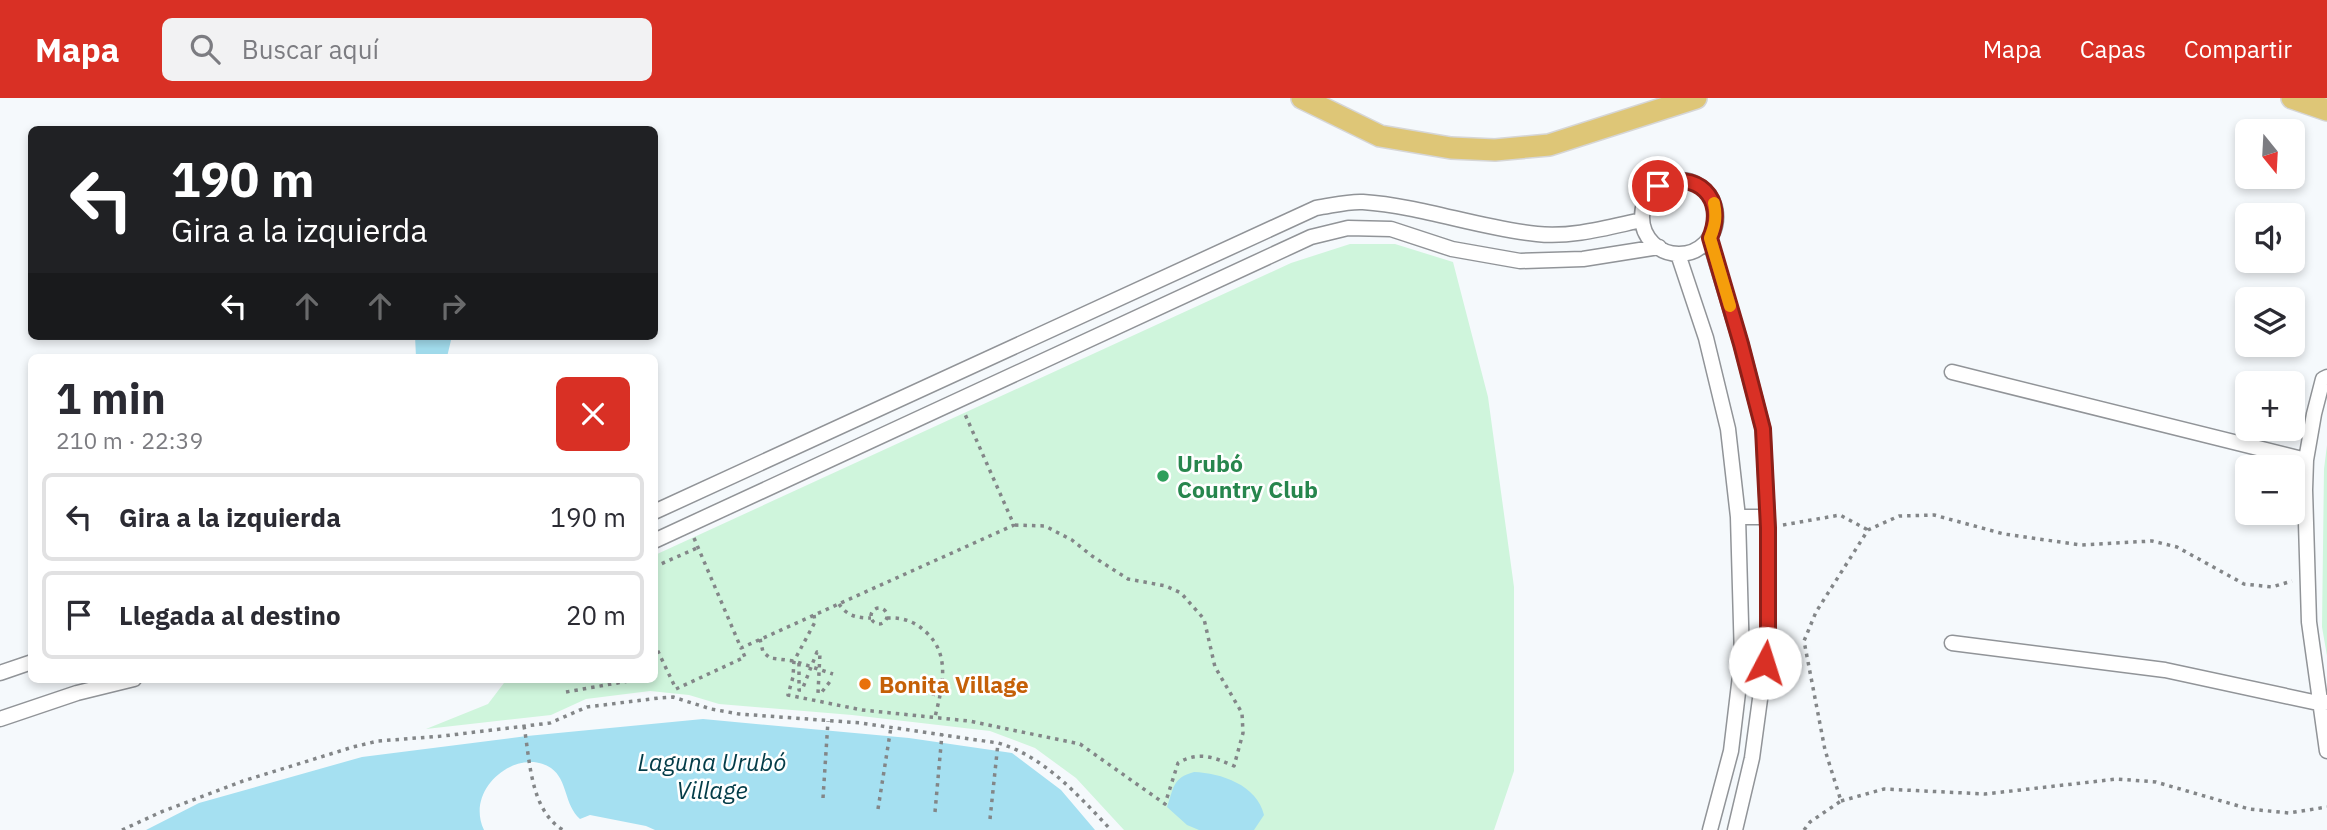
<!DOCTYPE html>
<html lang="es">
<meta charset="utf-8">
<style>
:root{--surface:#fff;--page:#f2f2f3;--text:#2b2b33;--muted:#7c7c81;--line:#e1e1e2;--accent:#d93025}
body{margin:0;font-family:"IBM Plex Sans",sans-serif;background:var(--page);color:var(--text);height:100vh;display:flex;flex-direction:column;font-size:26px;white-space:nowrap}
*{box-sizing:border-box;margin:0}
p{font-size:23px;color:var(--muted)}
.icon{flex:none;width:38px;height:38px;fill:none;stroke:currentColor;stroke-width:2;stroke-linecap:round;stroke-linejoin:round}
.map{position:relative;flex:1;overflow:hidden}
.details{position:absolute;left:28px;top:256px;width:630px;height:329px;display:flex;flex-direction:column;background:var(--surface);border-radius:10px;box-shadow:0 4px 10px #0003}
.details>*{flex:none}
.guide{position:absolute;left:28px;top:28px;width:630px;height:214px;border-radius:10px;box-shadow:0 4px 10px #0003;background:#202124;color:#fff;overflow:hidden}
.needle{width:46px;rotate:162deg}
.tools{position:absolute;left:2235px;top:21px;display:grid;gap:14px}
.tools a{display:grid;place-items:center;width:70px;height:70px;border-radius:10px;background:var(--surface);box-shadow:0 4px 10px #0003;font-size:35px}
.pin{position:absolute;display:grid;place-items:center;width:60px;height:60px;color:#fff;margin:-30px;border:4px solid #fff;border-radius:50%;box-shadow:0 2px 7px #0007}
.me{position:absolute;width:77px;margin:-38px;rotate:5deg;stroke-linejoin:round;filter:drop-shadow(0 0 5px #0008)}
.turn{display:flex;align-items:center;gap:24px;height:147px;padding:0 28px;font-size:32px}
.turn .icon{width:91px;height:91px;stroke-width:2.5}
.turn b{display:block;font-size:49px;line-height:60px}
.lanes{display:flex;align-items:center;height:66px;padding:0 28px;background:#0003;justify-content:center;gap:35px;direction:ltr}
.lanes .off{opacity:.35}
.round{display:grid;place-items:center;flex:none;width:74px;height:74px;border-radius:10px;background:var(--page)}
.head{display:flex;align-items:center;justify-content:space-between;height:119px;padding:0 28px}
h1{font-size:42px;font-weight:700;line-height:52px}
ul{padding:0;list-style:none}
li{display:flex;align-items:center;gap:21px;height:88px;margin:0 14px 10px;padding:0 14px;border:4px solid var(--line);border-radius:10px}
li div{flex:1}
li b{display:block;font-size:26px}
li em{font-style:normal}
header{display:flex;align-items:center;gap:42px;box-sizing:border-box;height:98px;padding:0 35px;background:var(--accent);color:#fff}
header strong{font-size:33px}
nav{display:flex;gap:38px;margin-inline-start:auto;font-size:24px}
.search{width:490px;height:63px;background:var(--page);display:flex;align-items:center;gap:18px;box-sizing:border-box;padding:0 24px;border-radius:10px;color:var(--muted);font-size:26px}
.map>svg:first-child{display:block}
</style>
<header>
<strong>Mapa</strong>
<div class="search"><svg class="icon" aria-label="search" viewBox="0 0 24 24"><circle cx="10" cy="10" r="6"/><path d="M15 15l6 6"/></svg>Buscar aquí</div>
<nav><a>Mapa</a><a>Capas</a><a>Compartir</a></nav>
</header>
<div class="map">
<svg width="2327" height="732" viewBox="0 0 2327 732">
<rect width="100%" height="100%" fill="#f5f9fc"/>
<!-- green -->
<path fill="#cff5dc" d="M 1350,146 L 1395,146 L 1453,164 L 1488,299 L 1514,489 L 1514,673 L 1494,732 L 1124,732 L 1076,680 L 1035,650 L 990,633 L 852,617 L 719,606 L 689,597 L 650,593 L 586,601 L 551,617 L 426,631 L 488,606 L 507,581 L 654,581 L 655,457 L 1291,165 Z
M 2327,347 L 2327,558 L 2322,529 L 2324,371 Z"/>
<!-- water -->
<path fill="#a5e0f1" d="M 415,238 L 452,238 L 447,259 L 416,259 Z
M 703,621 L 909,640 L 1012,655 L 1061,692 L 1095,732 L 655,732 L 646,728 L 590,717 L 580,721 C 564,707 568,682 551,670 C 518,648 464,690 484,732 L 146,732 L 199,705 L 362,659 L 527,638 Z
M 1194,674 C 1221,675 1257,687 1264,717 L 1254,732 L 1199,732 L 1187,727 L 1167,709 C 1174,690 1172,680 1194,674 Z"/>
<g fill="none" stroke-linecap="round" stroke-linejoin="round">
<defs>
<path id="street" d="M1642 119a37 37 0 1 1 74 0a37 37 0 1 1-74 0Z
M 1709,140 L 1741,246 L 1763,331 L 1768,430 L 1768,542 L 1752,660 L 1735,732
M 1678,156 L 1706,240 L 1728,331 L 1738,419 L 1742,561 L 1731,653 L 1710,732
M 1952,274 L 2306,362
M 2327,279 L 2323,281 L 2314,316 L 2306,362 L 2305,392 L 2309,524 L 2327,653
M 654,414 L 1316,110 C 1331,108 1348,103 1363,104 C 1422,108 1478,130 1537,136 C 1571,140 1609,129 1642,122
M 1738,419 L 1767,419
M 654,443 L 1311,139 L 1348,130 L 1391,131 L 1452,151 L 1520,163 L 1583,161 L 1659,149
M 1952,545 L 2165,572 L 2318,605 L 2327,604
M 0,575 L 32,564
M 0,621 L 77,595 L 134,581"/>
<path id="primary" d="M 1302,0 L 1380,38 L 1451,50 L 1495,52 L 1549,47 L 1696,0
M 2292,0 L 2327,12"/>
</defs>
<!-- street casing -->
<use href="#street" stroke="#919498" stroke-width="17"/>
<!-- primary casing -->
<use href="#primary" stroke="#d6d6d6" stroke-width="24"/>
<!-- path -->
<path stroke="#838688" stroke-width="3.5" stroke-dasharray="3.5 5" stroke-linecap="butt" d="M 1783,427 L 1840,417 L 1868,432
M 694,440 L 741,550 L 1014,427 L 964,314
M 654,469 L 697,450
M 839,506 C 847,518 857,520 871,520
M871 518a8 8 0 1 1 16 0a8 8 0 1 1-16 0Z
M 814,517 L 815,524 L 794,563 L 793,579 L 788,597 L 862,612 L 969,623 L 1080,646 L 1165,706 L 1178,665 C 1198,653 1214,659 1234,668 L 1243,635 L 1242,615 L 1215,569 L 1204,521 L 1181,495 L 1166,488 L 1128,481 L 1092,458 L 1072,442 L 1045,428 L 1014,427
M 887,520 C 903,519 916,524 927,535 C 951,558 942,590 935,619
M 760,541 L 763,554 L 770,560 L 794,563 L 833,576
M 654,545 L 676,591 L 745,559 L 741,550
M 799,565 L 799,592 L 802,592 L 817,554 L 820,555 L 818,595 L 821,595 L 832,581
M 898,592 L 940,597
M 566,594 L 640,581
M 524,628 C 530,662 530,712 563,732
M 823,700 L 828,623
M 1841,703 L 1884,691 L 1985,696 L 2117,681 L 2156,684 L 2249,711 L 2289,715 L 2327,709
M 878,711 L 891,629
M 935,714 L 942,636
M 990,721 L 998,645
M 122,732 L 161,714 L 243,683 L 353,649 L 378,643 L 443,638 L 550,625 L 587,609 L 659,600 L 673,599 L 711,611 L 739,616 L 861,625 L 998,645 C 1044,658 1079,698 1111,732
M 1804,732 L 1810,724 L 1841,703 L 1825,652 L 1804,543 L 1816,514 L 1868,432 L 1899,418 L 1934,417 L 2004,436 L 2081,447 L 2152,443 L 2177,449 L 2244,486 L 2272,489 L 2292,483"/>
<!-- street -->
<use href="#street" stroke="#fff" stroke-width="14"/>
<!-- primary -->
<use href="#primary" stroke="#dec677" stroke-width="21"/>
</g>
<g fill="none" stroke-linecap="round" stroke-linejoin="round">
<defs>
<path id="route" d="M 1658,88 C 1697,71 1727,100 1710,140 L 1741,246 L 1763,331 L 1768,430 L 1768,542 L 1765,565"/>
</defs>
<!-- route casing -->
<use href="#route" stroke="#8d1f18" stroke-width="18"/>
<!-- route -->
<use href="#route" stroke="#d93025" stroke-width="12"/>
<!-- slow -->
<path stroke="#f59e0b" stroke-width="12" d="M 1714,105 C 1717,119 1715,128 1710,140 L 1730,208"/>
</g>
<!-- markers -->
<circle fill="#2e9e5b" stroke="#fff" stroke-width="2.5" cx="1163" cy="378" r="7"/>
<circle fill="#e8710a" stroke="#fff" stroke-width="2.5" cx="865" cy="586" r="7"/>
<g text-anchor="middle" dominant-baseline="central" stroke-width="5" stroke-linejoin="round" paint-order="stroke">
<!-- leisure labels -->
<g font-size="23" font-weight="bold" fill="#27864d" stroke="#fff" text-anchor="start">
<text x="1177" y="365">Urubó<tspan x="1177" dy="26">Country Club</tspan></text>
</g>
<!-- food labels -->
<g font-size="23" font-weight="bold" fill="#c56008" stroke="#fff" text-anchor="start">
<text x="879" y="586">Bonita Village</text>
</g>
<!-- water labels -->
<g font-size="24" font-style="italic" fill="#033c48" stroke="#fff">
<text x="712" y="664">Laguna Urubó<tspan x="712" dy="28">Village</tspan></text>
</g>
</g>
</svg>
<div class="tools">
<a><svg class="needle" viewBox="-14 -14 28 28"><path d="M0-13l5 13h-10z" fill="#e53935"/><path d="M0 13l5-13h-10z" fill="#7c7c81"/></svg></a>
<a><svg class="icon" aria-label="sound" viewBox="0 0 24 24"><path d="M4 9h4l5-4v14l-5-4H4zM17 9q2 3 0 6"/></svg></a>
<a><svg class="icon" aria-label="layers" viewBox="0 0 24 24"><path d="M12 4l9 5-9 5-9-5zM3 14l9 5 9-5"/></svg></a>
<a>+</a>
<a>−</a>
</div>
<div class="pin" style="left:1658px;top:88px;background:#d93025"><svg class="icon" aria-label="arrive" viewBox="0 0 24 24"><path d="M6 21V4h12l-3 4 3 4H6"/></svg></div>
<svg class="me" style="left:1765px;top:565px" viewBox="-20 -20 40 40"><circle r="19" fill="#fff"/><path d="M0-13L10 11 0 6-10 11z" fill="#d93025"/></svg>
<div class="guide">
<div class="turn"><svg class="icon" aria-label="left" viewBox="0 0 24 24"><path d="M17 20v-9H6M10 6l-5 5 5 5"/></svg><div><b>190 m</b>Gira a la izquierda</div></div>
<div class="lanes"><svg class="icon" aria-label="left" viewBox="0 0 24 24"><path d="M17 20v-9H6M10 6l-5 5 5 5"/></svg><svg class="icon off" aria-label="ahead" viewBox="0 0 24 24"><path d="M12 20V5M6 11l6-6 6 6"/></svg><svg class="icon off" aria-label="ahead" viewBox="0 0 24 24"><path d="M12 20V5M6 11l6-6 6 6"/></svg><svg class="icon off" aria-label="right" viewBox="0 0 24 24"><path d="M7 20v-9h11M14 6l5 5-5 5"/></svg></div>
</div>
<section class="details">
<div class="head"><div><h1>1 min</h1><p>210 m · 22:39</p></div><a class="round" style="background:#d93025;color:#fff"><svg class="icon" aria-label="close" viewBox="0 0 24 24"><path d="M6 6l12 12M18 6L6 18"/></svg></a></div>
<ul>
<li><svg class="icon" aria-label="left" viewBox="0 0 24 24"><path d="M17 20v-9H6M10 6l-5 5 5 5"/></svg><div><b>Gira a la izquierda</b></div><em>190 m</em></li>
<li><svg class="icon" aria-label="arrive" viewBox="0 0 24 24"><path d="M6 21V4h12l-3 4 3 4H6"/></svg><div><b>Llegada al destino</b></div><em>20 m</em></li>
</ul>
</section>
</div>
